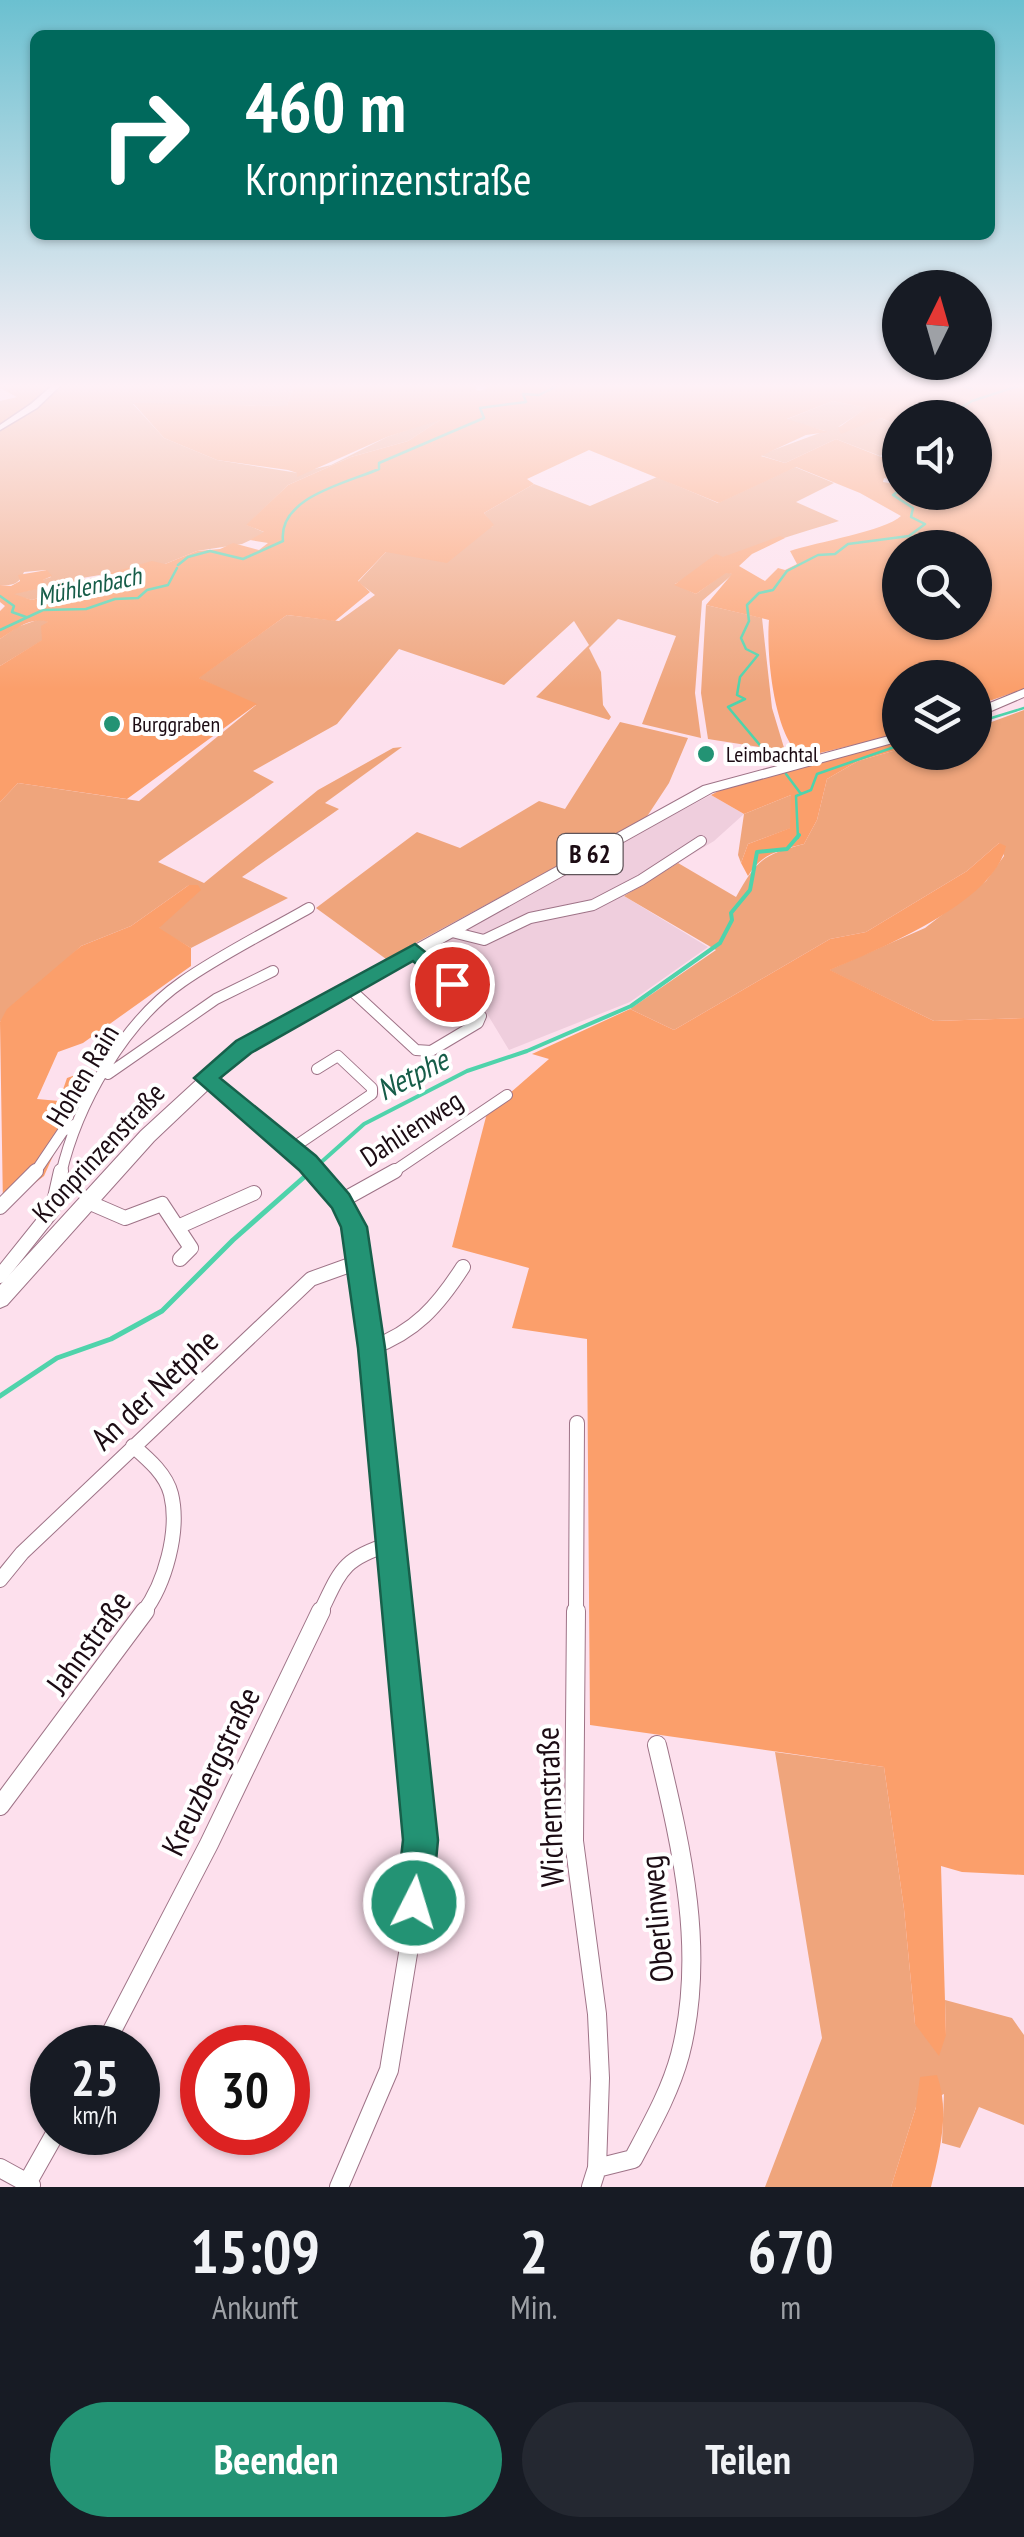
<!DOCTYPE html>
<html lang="de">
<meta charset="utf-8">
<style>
:root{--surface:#171b24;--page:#242831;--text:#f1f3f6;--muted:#9ea1a6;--accent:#239374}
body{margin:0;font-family:"PT Sans Narrow",sans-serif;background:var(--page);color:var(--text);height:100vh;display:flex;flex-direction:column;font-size:38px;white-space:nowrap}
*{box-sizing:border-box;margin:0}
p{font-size:32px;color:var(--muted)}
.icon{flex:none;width:55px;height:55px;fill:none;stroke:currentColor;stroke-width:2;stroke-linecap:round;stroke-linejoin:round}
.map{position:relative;height:2187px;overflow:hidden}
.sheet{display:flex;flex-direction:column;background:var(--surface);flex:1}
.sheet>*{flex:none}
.hud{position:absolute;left:30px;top:30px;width:965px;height:210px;border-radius:15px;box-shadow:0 2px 8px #0004;background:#00695c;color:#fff;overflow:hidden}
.needle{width:65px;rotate:5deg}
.fabs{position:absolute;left:882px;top:270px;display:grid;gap:20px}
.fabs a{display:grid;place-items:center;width:110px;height:110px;border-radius:50%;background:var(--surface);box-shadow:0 2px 8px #0004;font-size:50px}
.speed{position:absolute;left:30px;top:2025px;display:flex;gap:20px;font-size:50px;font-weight:700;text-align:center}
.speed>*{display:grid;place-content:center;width:130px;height:130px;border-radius:50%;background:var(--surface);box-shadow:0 2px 8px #0004;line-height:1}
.speed small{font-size:25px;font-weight:400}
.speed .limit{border:15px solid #d22;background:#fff;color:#111}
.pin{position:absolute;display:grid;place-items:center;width:85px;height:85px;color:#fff;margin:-42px;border:5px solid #fff;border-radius:50%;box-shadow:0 2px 10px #0007}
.me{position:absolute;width:110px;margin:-55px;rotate:5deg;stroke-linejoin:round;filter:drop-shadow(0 0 8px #0008)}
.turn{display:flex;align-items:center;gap:35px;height:210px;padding:0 50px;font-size:45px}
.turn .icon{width:130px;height:130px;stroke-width:2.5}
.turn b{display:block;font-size:70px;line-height:85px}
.eta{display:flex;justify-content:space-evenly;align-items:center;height:170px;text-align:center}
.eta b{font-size:60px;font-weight:700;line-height:70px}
.action{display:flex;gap:20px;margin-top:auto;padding:20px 50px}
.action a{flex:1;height:115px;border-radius:60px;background:var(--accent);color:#fff;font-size:40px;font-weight:700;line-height:115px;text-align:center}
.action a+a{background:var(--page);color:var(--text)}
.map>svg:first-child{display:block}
</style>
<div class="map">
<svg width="1024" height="2187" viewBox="0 0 1024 2187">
<rect width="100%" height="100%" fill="#fde0ed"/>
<!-- built -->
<path fill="#efcedd" d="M 711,795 L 744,814 L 714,841 L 624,896 L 708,947 L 630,1002 L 509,1050 L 480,1002 L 426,954 L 561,874 Z"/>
<!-- green -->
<path fill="#efa57c" d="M 0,383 L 294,383 L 287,406 L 133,404 L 164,438 L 217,460 L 298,473 L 331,465 L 387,437 L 445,417 L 408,441 L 351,457 L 288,485 L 247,525 L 266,533 L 242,544 L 197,551 L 165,564 L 76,579 L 74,587 L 32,600 L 9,594 L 46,587 L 42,580 L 51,577 L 46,570 L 24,572 C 19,584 13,586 0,585 L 0,401 L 17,397 L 0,388 Z
M 833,401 L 867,408 L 838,427 L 881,418 L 900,427 L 900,442 L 880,456 L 836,439 L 785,463 L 760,455 L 825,431 L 785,420 Z
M 795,467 L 834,483 L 796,502 L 839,521 C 778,540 733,552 675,584 L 696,594 L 726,572 L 733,574 L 702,601 L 695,693 L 701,738 L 642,724 L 676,636 L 618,619 L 589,648 L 601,672 L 603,705 L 611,717 L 609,720 L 536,697 L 589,645 L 574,621 L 504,685 L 399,649 L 337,724 L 253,771 L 274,782 L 158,862 L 204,883 L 318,790 L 393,748 L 402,747 L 325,803 L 339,809 L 242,877 L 288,898 L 191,948 L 158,929 L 189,885 L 131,926 L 81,946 L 0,1022 L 0,802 L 18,783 L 139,801 L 256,705 L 198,678 L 287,615 L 339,621 L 375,595 L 358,582 L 386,552 L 493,526 L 484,513 L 534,484 L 590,506 L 657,477 L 718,503 Z
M 706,605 L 762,618 L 772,708 L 785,751 L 708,739 L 701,693 Z
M 40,619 L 50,622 L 43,640 L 0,666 L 0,639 L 17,627 Z
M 1024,710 L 1024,1018 L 934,1021 L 829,970 L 925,928 L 986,881 L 1004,856 L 999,843 L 967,871 L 866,932 L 830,939 L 674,1030 L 630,1009 L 716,950 L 624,896 L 678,863 L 736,897 C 757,860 762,855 804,844 L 817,820 L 827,779 L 858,761 L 900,749 L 900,752 L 975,752 L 975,728 Z
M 620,722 L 688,738 L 669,783 L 646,818 L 386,959 L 316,908 L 417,832 L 460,848 L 539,801 L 565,809 Z
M 791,795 L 791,828 L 748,844 L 741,863 L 738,855 L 744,814 Z
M 775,1752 L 884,1767 L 904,1909 L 915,2024 L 946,2035 L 945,2000 L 1012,2018 L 1024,2035 L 1024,2125 L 979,2107 L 960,2148 L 942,2143 L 944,2094 L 916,2107 L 891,2187 L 765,2187 L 822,2038 Z"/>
<!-- forest -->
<path fill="#fb9f6b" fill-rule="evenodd" d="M 294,383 L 480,383 L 475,388 L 478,391 L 486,389 L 488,383 L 1024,383 L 1024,689 L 975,706 L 975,678 L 900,678 L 900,734 L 803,757 C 774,739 766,653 769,620 L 706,605 L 732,574 L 726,573 L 696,594 L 674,585 L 716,554 L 723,557 L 780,536 L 785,538 L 752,554 L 739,566 L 765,581 L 778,568 L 785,570 L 797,564 L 790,551 C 817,542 885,531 901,516 L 860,493 L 796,467 L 719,503 L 589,450 L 527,479 L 534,484 L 484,513 L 494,525 L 447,563 L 386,552 L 358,581 L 370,592 L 335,621 L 287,615 L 199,678 L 257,704 L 127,799 L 18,783 L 0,802 L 0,666 L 42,640 L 41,626 L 48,622 C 31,616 14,630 0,639 L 0,611 L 5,606 L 0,602 L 0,585 L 11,586 L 20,581 L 18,575 L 47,570 L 52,576 L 43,580 L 47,587 L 14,594 L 32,600 L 74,587 L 76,579 L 89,579 L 152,561 L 165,564 L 197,551 L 220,549 L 233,543 L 259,550 L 268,543 L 250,540 L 264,532 L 246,525 L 288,485 L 351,457 L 408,441 L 440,420 L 387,437 L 297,477 L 297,473 L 288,470 L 217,460 L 164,438 L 133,403 L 287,406 ZM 833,401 L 866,408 L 838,428 L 841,434 L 881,418 L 900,427 L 900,418 L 975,418 L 975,492 L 900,492 L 900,485 L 883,482 L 884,478 L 900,481 L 886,476 L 892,469 L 900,470 L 900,446 L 884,458 L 836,439 L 785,463 L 761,456 L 806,435 L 828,432 L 787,419 ZM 900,548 L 975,548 L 975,622 L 900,622 Z
M 900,740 L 900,749 L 858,761 L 827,779 L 817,820 L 804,844 C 779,850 761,854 748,876 L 741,863 L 748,844 L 790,828 L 791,795 L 744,814 L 711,795 L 730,785 Z
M 999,843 L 1006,846 C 994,903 879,949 830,970 L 934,1021 L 1024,1018 L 1024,1875 L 962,1872 L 941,1866 L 946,2035 L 939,2056 L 915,2024 L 904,1909 L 884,1767 L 590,1725 L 587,1339 L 512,1328 L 529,1268 L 452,1247 L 487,1113 L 549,1059 L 532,1054 L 630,1009 L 674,1030 L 830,939 L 866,932 L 967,871 Z
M 189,885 L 198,885 L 201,890 L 159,928 L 191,948 L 191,966 L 83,1043 L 58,1052 L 37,1099 L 59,1101 L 67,1078 L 92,1069 L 44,1176 L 3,1207 L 0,1022 L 7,1009 L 81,946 L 131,926 Z
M 937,2075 C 950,2112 940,2150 931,2187 L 891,2187 L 916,2107 L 920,2077 Z"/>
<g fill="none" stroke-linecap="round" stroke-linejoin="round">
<!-- stream-far2 -->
<path stroke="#4fd3ab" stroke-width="2.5" d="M 955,383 L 972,389
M 944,418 L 972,401 L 1024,384
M 178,565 L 188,557 L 210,551 L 243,559 L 283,541 C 278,497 347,483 379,469 L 379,463 L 484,418 L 480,408 L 526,402 L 523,394 L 539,395 L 563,383
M 0,596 L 14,606 L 12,612 L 26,617
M 0,630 L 43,610 L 86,609 L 115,599 L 138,598 L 147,590 L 168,585 L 177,568
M 975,723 L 1024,708
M 774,762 L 728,707 L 745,699 L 737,695 L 740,677 L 758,655 L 746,649 L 741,638 L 749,621 L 747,605 L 759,593 L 773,590 L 787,571 L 818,555 L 835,554 L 848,544 L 909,536 L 925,524 L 911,517 L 913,508 L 893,495 L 900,490
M 786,774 L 801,794
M 798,838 L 796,796 L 811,790 L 817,774 L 900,745"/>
<!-- stream-far1 -->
<path stroke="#4fd3ab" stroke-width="4" d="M 308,1174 L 364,1124 L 467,1071 L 527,1051 L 631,1006 L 720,943 L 732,920 L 731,913 L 750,890 L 757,852 L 787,849 L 799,835"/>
<!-- stream -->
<path stroke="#4fd3ab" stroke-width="5" d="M 0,1396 L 57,1358 L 111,1339 L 162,1311 L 233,1240 L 311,1171"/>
<defs>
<path id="street-far2" d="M 452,932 L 484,940 L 530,918 L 593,905 L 641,880 L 701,841
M 350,989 L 416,1050 L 431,1051 L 478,1023 L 481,1016 L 415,951
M 108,1074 L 216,999 L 273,971
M 205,1078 L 278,1135 L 319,1174
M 291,1149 L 372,1094 L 372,1088 L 338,1056 L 317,1069
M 34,1174 L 63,1131 L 76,1124
M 61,1174 C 77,1105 123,1023 182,982 C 222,954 267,932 309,908
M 390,1174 L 507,1095"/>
<path id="street-far1" d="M 317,1171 L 345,1208 L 361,1261 L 397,1613
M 341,1201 L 395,1171
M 88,1202 L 125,1218 L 162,1204 L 191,1248 L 180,1259
M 0,1207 L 36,1171
M 180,1226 L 254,1193
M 0,1276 L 52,1211 L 61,1171
M 371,1348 C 415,1332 438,1306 463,1267
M 133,1446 C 148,1459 166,1474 171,1494 C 180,1531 165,1584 143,1613
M 0,1580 L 22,1553 L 311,1279 L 361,1261
M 320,1613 C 341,1570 342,1559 390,1544
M 576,1613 L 577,1423"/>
<path id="street" d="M 576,1611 L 574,1841 L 597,2014 L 600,2078 L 597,2168 L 591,2187
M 0,1806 L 145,1611
M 103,2048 L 209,1844 L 321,1611
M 0,2168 L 31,2185
M 597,2168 L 633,2159 C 651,2125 670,2092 680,2055 C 707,1951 681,1846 657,1745
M 25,2187 L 56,2132
M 339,2187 L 389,2070 L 411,1935 L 420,1840 L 397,1611"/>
<path id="secondary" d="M 55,383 L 63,383 L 37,408 L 0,430 L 0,425 L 31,404 Z"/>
<path id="primary" d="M 1024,689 L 1024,697 L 975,718 L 975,709 Z
M 900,733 L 900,741 L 713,792 L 249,1051 L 154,1141 L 7,1305 L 0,1308 L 0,1285 L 141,1131 L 237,1043 L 703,786 Z"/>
</defs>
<!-- street-far2 casing -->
<use href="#street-far2" stroke="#9e7387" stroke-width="12"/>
<!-- street-far1 casing -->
<use href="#street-far1" stroke="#9e7387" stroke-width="16"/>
<!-- street casing -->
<use href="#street" stroke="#9e7387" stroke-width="20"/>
<!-- secondary casing -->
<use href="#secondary" stroke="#9e7387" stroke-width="3"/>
<!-- primary casing -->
<use href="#primary" stroke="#9e7387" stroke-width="2"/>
<!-- street-far2 -->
<use href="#street-far2" stroke="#fff" stroke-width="10"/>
<!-- street-far1 -->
<use href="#street-far1" stroke="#fff" stroke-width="14"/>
<!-- street -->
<use href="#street" stroke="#fff" stroke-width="18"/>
<!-- secondary -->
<use href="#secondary" fill="#fff" fill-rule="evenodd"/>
<!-- primary -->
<use href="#primary" fill="#fff" fill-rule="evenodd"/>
</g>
<!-- sky -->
<linearGradient id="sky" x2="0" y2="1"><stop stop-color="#6bc0d0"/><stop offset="0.56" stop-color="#fef1f7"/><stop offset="1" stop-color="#fef1f7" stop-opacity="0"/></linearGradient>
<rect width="1024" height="689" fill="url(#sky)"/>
<!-- route -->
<path fill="#239374" stroke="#17604b" stroke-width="2.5" d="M 415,944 L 460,979 L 463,984 L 460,990 L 445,990 L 413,961 L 251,1053 L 220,1078 L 316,1156 L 349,1194 L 367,1227 L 385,1348 L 438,1840 L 432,1903 L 427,1916 L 414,1921 L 401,1916 L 396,1903 L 403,1840 L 358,1348 L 341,1227 L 332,1208 L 299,1170 L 194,1078 L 236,1041 Z"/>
<!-- markers -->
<g fill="#239374" stroke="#fff" stroke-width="4">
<circle cx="112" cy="724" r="10"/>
<circle cx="706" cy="754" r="10"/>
</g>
<g text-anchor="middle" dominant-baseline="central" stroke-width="8" stroke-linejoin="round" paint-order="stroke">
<!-- far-poi labels -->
<g font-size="22" fill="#1c0c14" stroke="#fff" text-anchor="start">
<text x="132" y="724">Burggraben</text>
<text x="726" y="754">Leimbachtal</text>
</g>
<!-- far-water labels -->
<g font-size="25" font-style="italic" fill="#165d49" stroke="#fff">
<text transform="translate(89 586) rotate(-12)">Mühlenbach</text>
</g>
<!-- shield labels -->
<rect fill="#fff" stroke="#60555a" stroke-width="2.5" x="557.5" y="834" width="65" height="40" rx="8"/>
<g font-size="25" font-weight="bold" fill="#1c0c14">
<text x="590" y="854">B 62</text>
</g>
<!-- street labels -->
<g font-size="28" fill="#1c0c14" stroke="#fff">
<text transform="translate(82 1075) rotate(-59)">Hohen Rain</text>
<text transform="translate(411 1128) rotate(-33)">Dahlienweg</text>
<text transform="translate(98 1152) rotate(-47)">Kronprinzenstraße</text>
</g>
<!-- water labels -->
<g font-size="30" font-style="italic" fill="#165d49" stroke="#fff">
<text transform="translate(412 1074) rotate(-27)">Netphe</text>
</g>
<!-- near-street labels -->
<g font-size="32" fill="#1c0c14" stroke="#fff">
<text transform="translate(154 1389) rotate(-43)">An der Netphe</text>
<text transform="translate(88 1642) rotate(-54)">Jahnstraße</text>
<text transform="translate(210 1771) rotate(-64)">Kreuzbergstraße</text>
<text transform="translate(549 1807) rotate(-92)">Wichernstraße</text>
<text transform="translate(656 1919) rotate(-95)">Oberlinweg</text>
</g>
</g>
</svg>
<div class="fabs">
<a><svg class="needle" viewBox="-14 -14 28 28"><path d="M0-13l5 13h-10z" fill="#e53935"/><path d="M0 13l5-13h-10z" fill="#9ea1a6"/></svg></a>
<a><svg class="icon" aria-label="sound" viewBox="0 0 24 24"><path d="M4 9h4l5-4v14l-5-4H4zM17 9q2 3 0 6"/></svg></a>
<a><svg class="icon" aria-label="search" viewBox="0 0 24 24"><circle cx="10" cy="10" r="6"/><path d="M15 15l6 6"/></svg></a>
<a><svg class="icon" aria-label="layers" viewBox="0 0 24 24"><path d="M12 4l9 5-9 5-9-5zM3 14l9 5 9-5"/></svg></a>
</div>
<div class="speed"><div>25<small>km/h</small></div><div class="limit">30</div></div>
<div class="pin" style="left:452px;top:984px;background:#d93025"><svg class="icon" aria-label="arrive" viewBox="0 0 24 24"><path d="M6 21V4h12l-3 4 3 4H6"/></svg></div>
<svg class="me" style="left:414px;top:1903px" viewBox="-20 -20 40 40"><circle r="17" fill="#239374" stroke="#fff" stroke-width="3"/><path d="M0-11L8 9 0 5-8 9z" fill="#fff"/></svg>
<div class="hud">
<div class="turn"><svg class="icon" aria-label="right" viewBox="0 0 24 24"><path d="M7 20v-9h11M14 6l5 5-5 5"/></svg><div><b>460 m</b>Kronprinzenstraße</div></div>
</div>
</div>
<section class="sheet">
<div class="eta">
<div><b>15:09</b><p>Ankunft</p></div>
<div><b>2</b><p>Min.</p></div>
<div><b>670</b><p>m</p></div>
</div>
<div class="action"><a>Beenden</a><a>Teilen</a></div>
</section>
